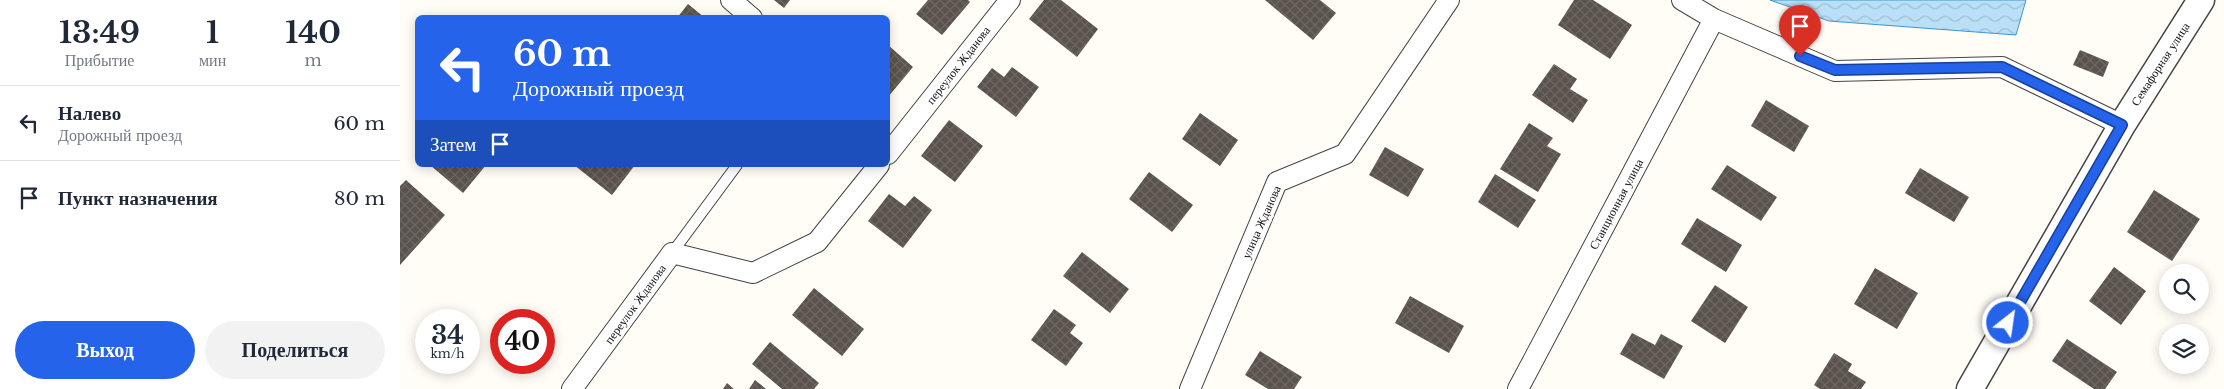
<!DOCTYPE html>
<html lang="ru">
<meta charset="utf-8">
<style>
:root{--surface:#fff;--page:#f2f2f3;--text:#1f2937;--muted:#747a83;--line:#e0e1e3;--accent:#2563eb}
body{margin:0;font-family:"Libre Baskerville",serif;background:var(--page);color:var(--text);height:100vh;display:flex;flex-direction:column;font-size:19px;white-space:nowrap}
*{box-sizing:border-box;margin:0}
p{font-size:16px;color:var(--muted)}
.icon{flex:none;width:28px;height:28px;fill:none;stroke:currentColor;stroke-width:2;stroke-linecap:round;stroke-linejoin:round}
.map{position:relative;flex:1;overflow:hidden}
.sheet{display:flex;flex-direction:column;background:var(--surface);width:400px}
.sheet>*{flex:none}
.top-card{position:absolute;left:15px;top:15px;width:475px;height:152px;border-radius:8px;box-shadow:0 2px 12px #0003;background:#2563eb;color:#fff;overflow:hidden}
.buttons{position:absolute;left:1759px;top:264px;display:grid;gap:10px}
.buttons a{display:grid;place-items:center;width:50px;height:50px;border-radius:50%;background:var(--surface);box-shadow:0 2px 12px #0003;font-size:25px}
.speed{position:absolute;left:15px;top:309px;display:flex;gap:10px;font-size:25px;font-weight:700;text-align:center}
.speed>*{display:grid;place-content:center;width:65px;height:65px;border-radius:50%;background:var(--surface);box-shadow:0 2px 12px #0003;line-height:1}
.speed small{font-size:12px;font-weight:400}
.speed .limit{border:8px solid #d22;background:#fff;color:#111}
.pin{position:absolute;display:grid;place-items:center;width:42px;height:42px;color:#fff;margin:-51px -21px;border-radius:50% 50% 50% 0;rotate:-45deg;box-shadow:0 0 5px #0007}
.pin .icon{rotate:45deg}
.me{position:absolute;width:55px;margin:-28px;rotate:30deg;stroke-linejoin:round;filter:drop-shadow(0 0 4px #0008)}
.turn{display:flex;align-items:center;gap:18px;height:105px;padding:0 15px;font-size:22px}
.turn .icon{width:65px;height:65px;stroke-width:2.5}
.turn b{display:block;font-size:35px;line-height:42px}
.then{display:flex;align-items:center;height:48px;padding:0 15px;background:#0003;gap:10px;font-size:19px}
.eta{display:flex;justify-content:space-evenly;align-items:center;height:85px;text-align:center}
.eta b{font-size:30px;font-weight:800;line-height:35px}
.cta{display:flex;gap:10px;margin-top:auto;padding:10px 15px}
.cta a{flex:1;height:58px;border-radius:30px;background:var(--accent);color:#fff;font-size:20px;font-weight:800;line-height:58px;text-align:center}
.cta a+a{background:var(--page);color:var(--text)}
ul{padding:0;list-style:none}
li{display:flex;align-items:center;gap:15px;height:75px;padding:0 15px;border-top:1px solid var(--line)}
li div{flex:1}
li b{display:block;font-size:19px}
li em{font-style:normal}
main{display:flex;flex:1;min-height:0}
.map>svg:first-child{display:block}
</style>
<main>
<section class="sheet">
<div class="eta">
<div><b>13:49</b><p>Прибытие</p></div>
<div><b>1</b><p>мин</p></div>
<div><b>140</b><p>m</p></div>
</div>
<ul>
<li><svg class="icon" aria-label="left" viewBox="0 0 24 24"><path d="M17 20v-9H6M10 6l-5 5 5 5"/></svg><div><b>Налево</b><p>Дорожный проезд</p></div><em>60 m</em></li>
<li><svg class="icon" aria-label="arrive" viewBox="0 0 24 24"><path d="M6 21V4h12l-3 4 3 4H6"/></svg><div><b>Пункт назначения</b></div><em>80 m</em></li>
</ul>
<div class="cta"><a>Выход</a><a>Поделиться</a></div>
</section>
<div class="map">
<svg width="1824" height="389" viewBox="0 0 1824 389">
<defs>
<pattern id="water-waves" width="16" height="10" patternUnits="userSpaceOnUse" patternTransform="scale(1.25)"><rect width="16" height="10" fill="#b9e0f7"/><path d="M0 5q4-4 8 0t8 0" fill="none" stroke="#9ebfd3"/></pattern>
<pattern id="building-cross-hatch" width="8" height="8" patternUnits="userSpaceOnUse" patternTransform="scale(1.25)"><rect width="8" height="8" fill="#5a524d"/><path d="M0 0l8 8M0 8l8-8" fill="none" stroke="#6d6662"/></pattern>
</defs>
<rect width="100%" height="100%" fill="#fffdf5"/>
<!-- water -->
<path fill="url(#water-waves)" stroke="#3f96cf" d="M 1370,0 L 1626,0 L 1616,35 L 1429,21 Z"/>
<!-- building -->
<path fill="url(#building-cross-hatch)" d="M 374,0 L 390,0 L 384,8 Z
M 528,0 L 568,0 L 570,2 L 542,35 L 516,14 Z
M 644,0 L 661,0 L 698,29 L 677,57 L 629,19 Z
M 865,0 L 920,0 L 936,13 L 913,40 Z
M 1174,0 L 1193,0 L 1232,25 L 1210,59 L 1158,25 Z
M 288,4 L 305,18 L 277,18 Z
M 488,45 L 513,67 L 488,97 Z
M 1680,50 L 1709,62 L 1703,77 L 1673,65 Z
M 1154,64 L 1177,79 L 1170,89 L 1188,100 L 1173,123 L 1132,95 Z
M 612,67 L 639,87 L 616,117 L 577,87 L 592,68 L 604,77 Z
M 1366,100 L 1409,126 L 1394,152 L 1351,126 Z
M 800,113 L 838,140 L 820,166 L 782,139 Z
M 549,120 L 583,146 L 555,182 L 521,156 Z
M 1129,123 L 1153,138 L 1147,146 L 1161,154 L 1138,192 L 1100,169 Z
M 985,147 L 1024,169 L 1008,197 L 969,175 Z
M 30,165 L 86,165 L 63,193 Z
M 174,165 L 235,165 L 212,195 Z
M 1327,165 L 1377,197 L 1361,221 L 1311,189 Z
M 1520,168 L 1569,197 L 1554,222 L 1505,193 Z
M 749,172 L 793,205 L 772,232 L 729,199 Z
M 1095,174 L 1136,200 L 1118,228 L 1078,202 Z
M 6,180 L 45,215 L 0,265 L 0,186 Z
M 1754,190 L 1800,219 L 1772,261 L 1727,232 Z
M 489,194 L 505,206 L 514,196 L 532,210 L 503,248 L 468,221 Z
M 1297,218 L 1342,245 L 1326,272 L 1281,244 Z
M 682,252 L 729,289 L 710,313 L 663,276 Z
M 1714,267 L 1746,291 L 1721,325 L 1689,301 Z
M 1475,268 L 1518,293 L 1497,329 L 1454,304 Z
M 1315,285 L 1348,307 L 1325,343 L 1291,321 Z
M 414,288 L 464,329 L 442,356 L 392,315 Z
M 1010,296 L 1064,326 L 1049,353 L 995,323 Z
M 654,309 L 676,325 L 670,333 L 683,343 L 666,366 L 631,340 Z
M 1232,333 L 1255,345 L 1261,334 L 1283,346 L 1264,379 L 1220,354 Z
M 1667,339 L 1717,372 L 1705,389 L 1694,389 L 1652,361 Z
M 370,342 L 419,383 L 414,389 L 382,389 L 352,364 Z
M 860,351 L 902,377 L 894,389 L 868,389 L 845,375 Z
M 1434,353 L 1452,364 L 1448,371 L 1466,382 L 1461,389 L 1420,389 L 1414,385 Z
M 355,380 L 366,389 L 349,389 Z
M 327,383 L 334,389 L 323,389 Z"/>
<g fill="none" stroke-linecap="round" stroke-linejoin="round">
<defs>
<path id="service" d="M 272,253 L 337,165"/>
<path id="minor" d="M 331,0 L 352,18
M 1282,0 L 1314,19 L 1435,71 L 1602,67 L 1722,125
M 488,154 L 610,0
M 172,389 L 272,253 L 353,273 L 417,242 L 479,165
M 790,389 L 877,182 L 945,154 L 1049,0
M 1118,389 L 1314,19"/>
<path id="tertiary" d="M 1570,389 L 1722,125 L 1801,0"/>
</defs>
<!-- service casing -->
<use href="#service" stroke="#444" stroke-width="12"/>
<!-- minor casing -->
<use href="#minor" stroke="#444" stroke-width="22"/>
<!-- tertiary casing -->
<use href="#tertiary" stroke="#444" stroke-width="29"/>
<!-- service -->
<use href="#service" stroke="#fff" stroke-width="10"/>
<!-- minor -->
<use href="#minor" stroke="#fff" stroke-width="20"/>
<!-- tertiary -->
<use href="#tertiary" stroke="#fff" stroke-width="26"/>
</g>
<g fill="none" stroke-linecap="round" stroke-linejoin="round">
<defs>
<path id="route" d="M 1400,56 L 1435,70 L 1602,67 L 1722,125 L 1608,323"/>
</defs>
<!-- route casing -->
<use href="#route" stroke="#184099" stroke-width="12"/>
<!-- route -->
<use href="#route" stroke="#2563eb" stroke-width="9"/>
</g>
<g text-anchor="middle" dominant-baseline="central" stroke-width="5" stroke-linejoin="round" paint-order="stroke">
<!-- street labels -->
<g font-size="12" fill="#111" stroke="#fff">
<text transform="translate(1760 64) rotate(-57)">Семафорная улица</text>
<text transform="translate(558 65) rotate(-52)">переулок Жданова</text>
<text transform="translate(1216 204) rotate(-62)">Станционная улица</text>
<text transform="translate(861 222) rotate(-66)">улица Жданова</text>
<text transform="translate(235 304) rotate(-54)">переулок Жданова</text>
</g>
</g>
</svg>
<div class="buttons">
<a><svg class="icon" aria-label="search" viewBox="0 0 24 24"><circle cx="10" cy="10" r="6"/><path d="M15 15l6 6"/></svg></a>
<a><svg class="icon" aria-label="layers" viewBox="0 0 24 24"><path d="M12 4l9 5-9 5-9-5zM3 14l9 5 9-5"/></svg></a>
</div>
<div class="speed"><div>34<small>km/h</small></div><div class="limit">40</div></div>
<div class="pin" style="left:1400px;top:56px;background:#d93025"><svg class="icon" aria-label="arrive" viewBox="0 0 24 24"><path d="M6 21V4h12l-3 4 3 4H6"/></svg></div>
<svg class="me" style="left:1608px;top:323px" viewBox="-20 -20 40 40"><circle r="17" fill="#2563eb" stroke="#fff" stroke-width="3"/><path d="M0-11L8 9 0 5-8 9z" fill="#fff"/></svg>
<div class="top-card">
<div class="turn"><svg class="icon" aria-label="left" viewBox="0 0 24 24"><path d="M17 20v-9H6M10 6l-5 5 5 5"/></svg><div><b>60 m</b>Дорожный проезд</div></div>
<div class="then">Затем<svg class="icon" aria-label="arrive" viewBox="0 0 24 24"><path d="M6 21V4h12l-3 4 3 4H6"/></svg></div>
</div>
</div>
</main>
